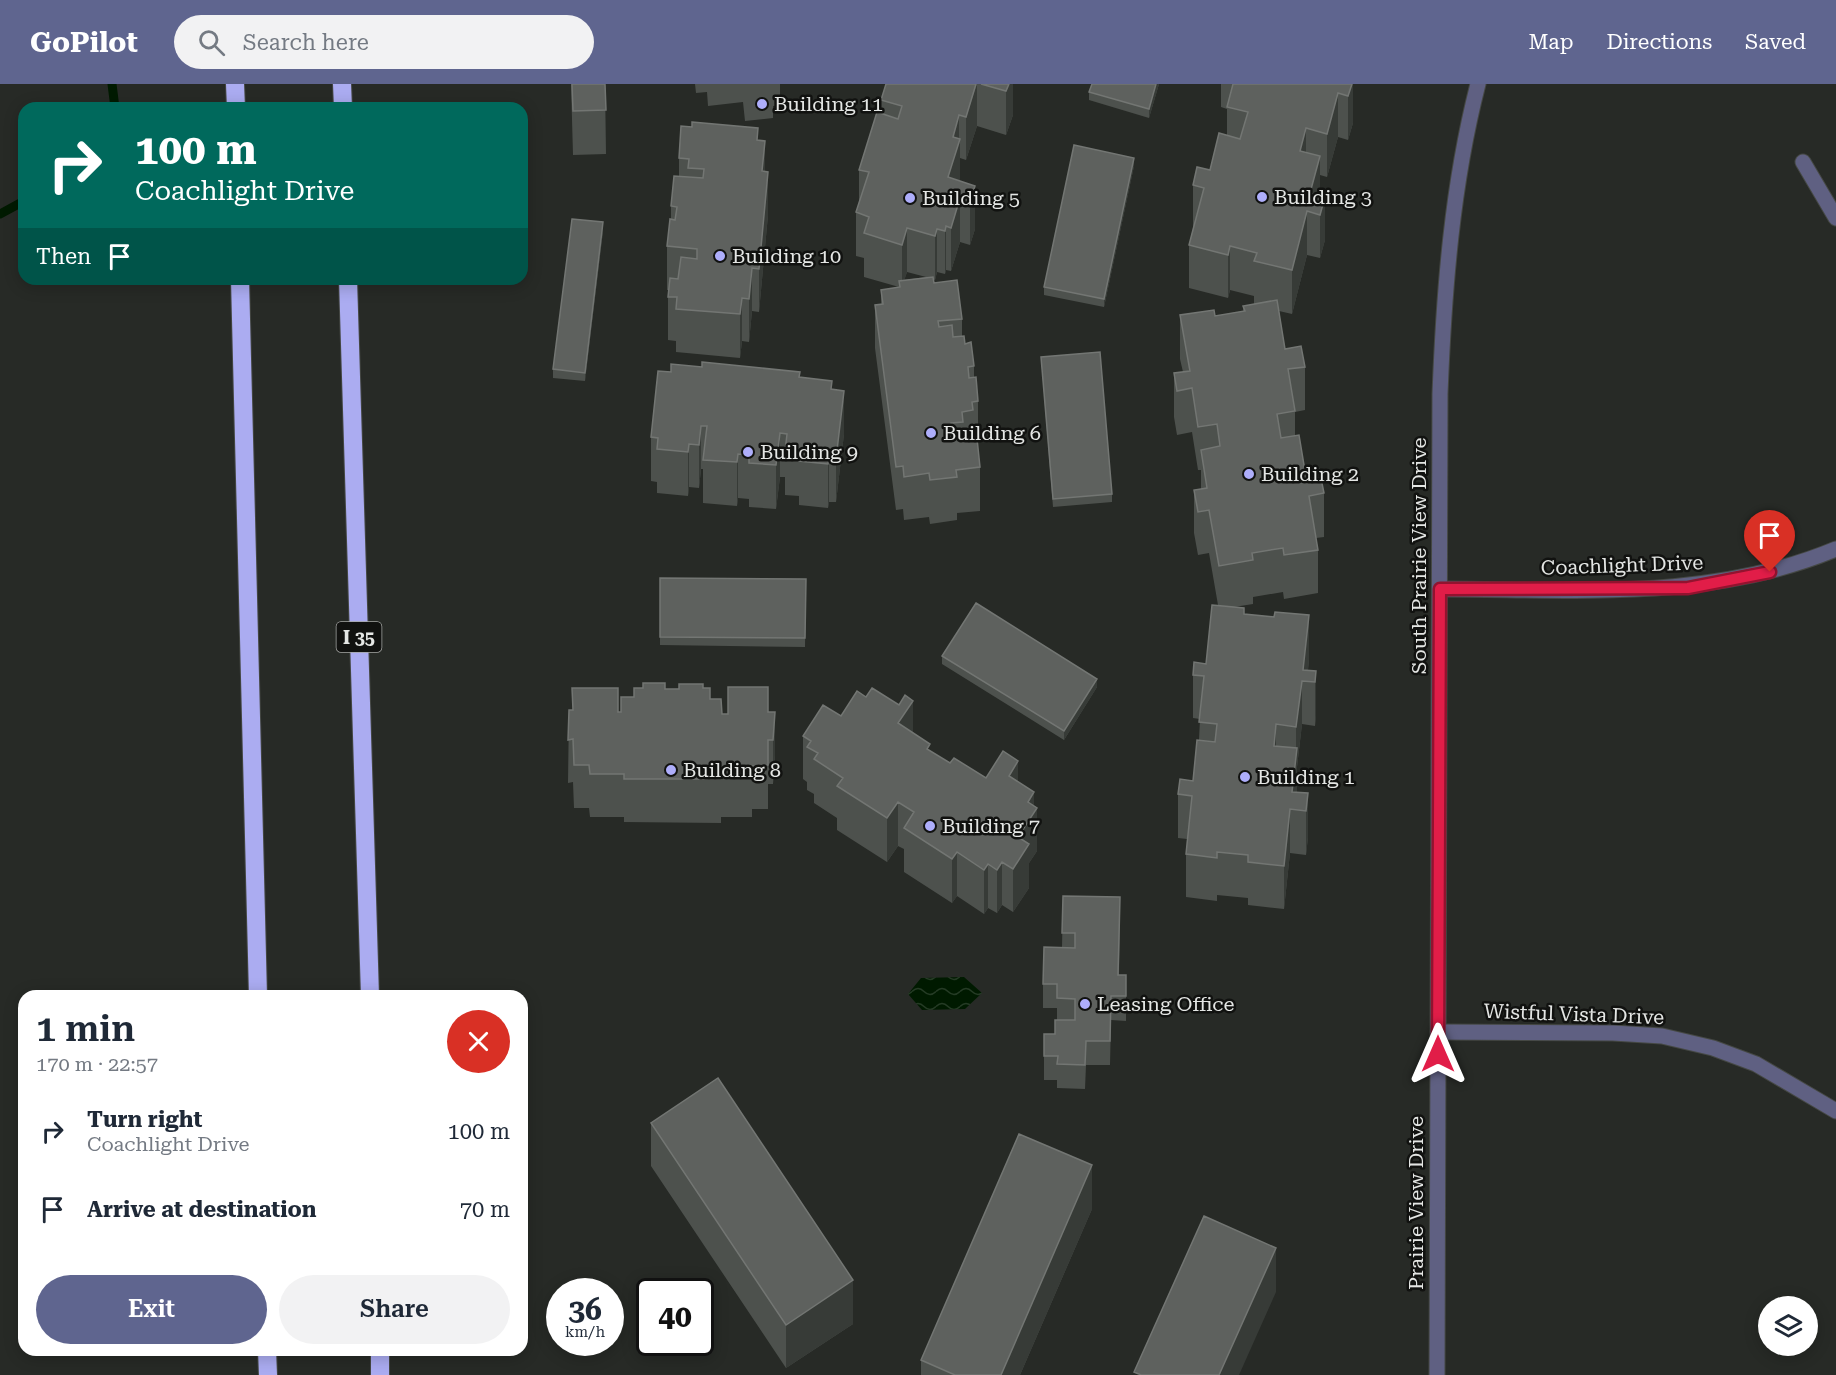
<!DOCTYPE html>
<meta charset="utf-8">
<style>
:root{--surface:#fff;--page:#f2f2f3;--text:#1f2937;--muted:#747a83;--accent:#5f658f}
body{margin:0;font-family:"Roboto Serif",serif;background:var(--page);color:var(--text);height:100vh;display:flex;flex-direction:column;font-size:22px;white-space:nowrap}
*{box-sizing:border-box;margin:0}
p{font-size:20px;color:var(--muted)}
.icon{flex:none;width:33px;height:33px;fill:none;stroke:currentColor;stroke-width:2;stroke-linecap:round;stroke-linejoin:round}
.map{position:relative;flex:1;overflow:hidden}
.panel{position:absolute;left:18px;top:906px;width:510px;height:366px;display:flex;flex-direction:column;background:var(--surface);border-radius:18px;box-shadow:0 3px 15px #0003}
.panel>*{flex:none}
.banner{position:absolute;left:18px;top:18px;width:510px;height:183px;border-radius:18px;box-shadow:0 3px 15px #0003;background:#00695c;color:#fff;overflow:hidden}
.controls{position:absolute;left:1758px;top:1212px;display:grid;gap:12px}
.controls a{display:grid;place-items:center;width:60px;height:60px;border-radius:50%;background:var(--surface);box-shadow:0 3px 15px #0003;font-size:30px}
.speed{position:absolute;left:546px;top:1194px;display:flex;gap:12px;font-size:30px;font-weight:700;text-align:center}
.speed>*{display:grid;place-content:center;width:78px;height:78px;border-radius:50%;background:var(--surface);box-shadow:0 3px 15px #0003;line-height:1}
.speed small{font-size:15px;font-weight:400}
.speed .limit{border:3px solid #111;border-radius:9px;background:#fff;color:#111}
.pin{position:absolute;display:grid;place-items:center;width:51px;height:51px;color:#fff;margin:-62px -26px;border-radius:50% 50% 50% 0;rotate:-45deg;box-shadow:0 0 6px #0007}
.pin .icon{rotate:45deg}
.me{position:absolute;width:66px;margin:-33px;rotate:0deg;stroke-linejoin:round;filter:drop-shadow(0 0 4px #0008)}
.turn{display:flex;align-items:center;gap:21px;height:126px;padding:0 18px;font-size:27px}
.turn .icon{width:78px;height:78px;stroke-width:2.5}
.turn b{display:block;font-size:42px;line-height:51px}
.then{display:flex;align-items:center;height:57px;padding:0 18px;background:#0003;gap:12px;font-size:22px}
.round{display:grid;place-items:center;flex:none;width:63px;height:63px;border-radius:32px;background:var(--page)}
.overview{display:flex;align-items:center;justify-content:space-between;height:102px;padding:0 18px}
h1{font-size:36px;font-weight:600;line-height:45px}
.action{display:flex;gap:12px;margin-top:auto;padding:12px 18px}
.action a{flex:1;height:69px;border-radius:36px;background:var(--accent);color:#fff;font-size:24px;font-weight:600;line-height:69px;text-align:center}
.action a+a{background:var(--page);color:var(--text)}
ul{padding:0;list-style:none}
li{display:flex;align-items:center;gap:18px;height:78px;padding:0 18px}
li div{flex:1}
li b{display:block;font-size:22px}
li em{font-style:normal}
header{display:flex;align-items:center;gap:36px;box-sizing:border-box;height:84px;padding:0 30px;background:var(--accent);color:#fff}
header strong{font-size:28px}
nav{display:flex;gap:33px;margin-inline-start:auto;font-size:21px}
.search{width:420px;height:54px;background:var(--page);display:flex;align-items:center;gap:15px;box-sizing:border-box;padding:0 21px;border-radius:33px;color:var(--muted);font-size:22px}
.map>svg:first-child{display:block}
</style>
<header>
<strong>GoPilot</strong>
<div class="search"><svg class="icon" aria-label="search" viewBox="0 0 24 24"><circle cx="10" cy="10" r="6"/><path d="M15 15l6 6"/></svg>Search here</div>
<nav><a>Map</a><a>Directions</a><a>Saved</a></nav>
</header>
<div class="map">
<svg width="1836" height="1291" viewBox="0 0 1836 1291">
<defs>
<pattern id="water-waves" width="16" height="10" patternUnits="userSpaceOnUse" patternTransform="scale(1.5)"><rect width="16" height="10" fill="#001a00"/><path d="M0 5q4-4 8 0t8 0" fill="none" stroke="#253b25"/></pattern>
</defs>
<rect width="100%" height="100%" fill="#272a26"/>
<!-- water -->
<path fill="url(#water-waves)" d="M 964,893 L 982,909 L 965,925 L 922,926 L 908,910 L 921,894 Z"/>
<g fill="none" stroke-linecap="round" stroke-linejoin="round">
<!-- stream -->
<path stroke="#001a00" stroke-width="9" d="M 112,0 L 115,24
M 0,130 L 24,117"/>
<defs>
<path id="minor" d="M 1803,78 L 1836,134
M 1440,505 C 1574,505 1709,518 1836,465
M 1438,948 L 1613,949 L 1662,952 L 1713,964 L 1756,980 L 1836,1027"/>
<path id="tertiary" d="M 1437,1291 L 1440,310 C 1444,206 1452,101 1478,0"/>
<path id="motorway" d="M 235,0 L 236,24
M 342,0 L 343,24
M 240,195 L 258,912
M 348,195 L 370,912
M 267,1266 L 268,1291
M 380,1266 L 380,1291"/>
</defs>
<!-- minor casing -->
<use href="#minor" stroke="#454844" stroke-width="17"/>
<!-- tertiary casing -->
<use href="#tertiary" stroke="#454844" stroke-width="17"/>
<!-- motorway casing -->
<use href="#motorway" stroke="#454844" stroke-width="20"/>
<!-- minor -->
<use href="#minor" stroke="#5f6082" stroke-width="15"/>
<!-- tertiary -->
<use href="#tertiary" stroke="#5f6082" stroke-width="15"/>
<!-- motorway -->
<use href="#motorway" stroke="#abacf1" stroke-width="18"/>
</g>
<!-- wall -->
<path fill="#4d514d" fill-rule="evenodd" d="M 571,0 L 605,0 L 606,70 L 573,71 Z
M 695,0 L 780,0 L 780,21 L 773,22 L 773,34 L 745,37 L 743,18 L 708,22 L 707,8 L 696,9 Z
M 886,0 L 1013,0 L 1013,31 L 1006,51 L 977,42 L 966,76 L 960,74 L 960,97 L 975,102 L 975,145 L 970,161 L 960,158 L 951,187 L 946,186 L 945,190 L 937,188 L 935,196 L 933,195 L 934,199 L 962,235 L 962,252 L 974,282 L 974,293 L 978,317 L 978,361 L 977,361 L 980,383 L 980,427 L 957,429 L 957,436 L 930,440 L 929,433 L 904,436 L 903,425 L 896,426 L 875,264 L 875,221 L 881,220 L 881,206 L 899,203 L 864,193 L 864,174 L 856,172 L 856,128 L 859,118 L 859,86 L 881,30 L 881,16 ZM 907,188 L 926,193 L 904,196 Z
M 1092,0 L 1159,0 L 1149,34 L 1089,16 L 1089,8 Z
M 1221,0 L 1353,0 L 1353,39 L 1348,56 L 1338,53 L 1327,93 L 1320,91 L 1320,112 L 1325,156 L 1320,174 L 1307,171 L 1292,230 L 1279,227 L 1285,265 L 1305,283 L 1305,326 L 1295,328 L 1295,351 L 1305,387 L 1324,409 L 1324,453 L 1316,454 L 1318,466 L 1318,509 L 1284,515 L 1283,508 L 1253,513 L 1253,520 L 1234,523 L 1309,575 L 1308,586 L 1316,587 L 1316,631 L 1315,642 L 1302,640 L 1297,683 L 1297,708 L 1308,709 L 1308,753 L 1306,771 L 1290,769 L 1284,825 L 1248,821 L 1248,814 L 1217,811 L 1217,817 L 1186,813 L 1186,770 L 1187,755 L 1178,754 L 1178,710 L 1193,697 L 1199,656 L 1200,635 L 1193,634 L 1193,591 L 1206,580 L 1218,521 L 1209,469 L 1198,471 L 1194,449 L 1194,406 L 1201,405 L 1201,386 L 1198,386 L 1192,348 L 1177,351 L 1174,333 L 1174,289 L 1183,288 L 1180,275 L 1180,231 L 1215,232 L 1243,227 L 1243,222 L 1254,220 L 1254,212 L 1230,206 L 1228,214 L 1189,204 L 1189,161 L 1193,144 L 1193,101 L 1210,86 L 1227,51 L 1227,25 L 1221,23 Z
M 758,56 L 765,88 L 768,131 L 759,228 L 752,227 L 749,258 L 742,257 L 740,274 L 676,268 L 676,257 L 668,256 L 668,206 L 667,206 L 667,162 L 671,135 L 671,122 L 679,92 L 679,74 Z
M 1134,82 L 1104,223 L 1044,211 L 1044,203 Z
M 603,147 L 585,297 L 553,294 L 553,285 Z
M 1041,273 L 1112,410 L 1112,418 L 1053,423 Z
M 800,293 L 832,305 L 844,350 L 836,418 L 829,418 L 828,424 L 799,421 L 799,412 L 785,411 L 785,393 L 780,393 L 776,425 L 749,423 L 749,415 L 738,414 L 737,422 L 703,419 L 703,385 L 701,385 L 699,404 L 689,403 L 688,412 L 657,409 L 657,398 L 651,397 L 651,353 Z
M 660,494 L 806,495 L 805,563 L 660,561 Z
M 942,572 L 1097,603 L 1064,656 L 942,580 Z
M 703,604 L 710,615 L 722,630 L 775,628 L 775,671 L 773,700 L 768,700 L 768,725 L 752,725 L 752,733 L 721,733 L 721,739 L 624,738 L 624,733 L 590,733 L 589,724 L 574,724 L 573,698 L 568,699 L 569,626 L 621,628 L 634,613 L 665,605 Z
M 841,632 L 913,649 L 930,667 L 950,679 L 986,694 L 1018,698 L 1034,722 L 1037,767 L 1029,779 L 1029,804 L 1013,828 L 1002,821 L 997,829 L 988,824 L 984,830 L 957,812 L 952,819 L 904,788 L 904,765 L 898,762 L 887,778 L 837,746 L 837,734 L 814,719 L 814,710 L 807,706 L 807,698 L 803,695 L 803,652 Z
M 1063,812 L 1120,837 L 1119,891 L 1126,891 L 1126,937 L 1111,936 L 1110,981 L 1086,981 L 1085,1005 L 1057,1004 L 1057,996 L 1044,996 L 1044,950 L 1055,950 L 1057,936 L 1057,924 L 1043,924 L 1043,900 L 1062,863 Z
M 651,1039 L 853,1240 L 786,1284 L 651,1082 Z
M 1092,1125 L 1020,1291 L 921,1291 L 921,1276 Z"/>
<!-- shaded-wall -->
<path fill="#373b37" d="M 977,0 L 977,42 L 966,76 L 966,33 Z
M 1009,0 L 1013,0 L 1013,31 L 1006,51 L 1006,7 Z
M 1156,0 L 1159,0 L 1149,34 L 1149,25 Z
M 1342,0 L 1353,0 L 1353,39 L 1348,56 L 1348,12 Z
M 1338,9 L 1338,53 L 1327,93 L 1327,50 Z
M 959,31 L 959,58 L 960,55 L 960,99 L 948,93 L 953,53 Z
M 1306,44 L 1306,87 L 1300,67 Z
M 765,57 L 765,100 L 762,87 Z
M 1320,72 L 1320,115 L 1310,109 Z
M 1134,74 L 1134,82 L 1104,223 L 1104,215 Z
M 768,88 L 768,131 L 759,228 L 759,185 Z
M 975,102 L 975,145 L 970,161 L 970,117 Z
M 1325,113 L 1325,156 L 1320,174 L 1320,131 Z
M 960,114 L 960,158 L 951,187 L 951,144 Z
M 1307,127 L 1307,171 L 1292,230 L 1292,186 Z
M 603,138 L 603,147 L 585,297 L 585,289 Z
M 946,142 L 946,186 L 945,190 L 945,147 Z
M 907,144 L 907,188 L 902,204 L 902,161 Z
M 937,145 L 937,188 L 935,196 L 935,152 Z
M 1230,162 L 1230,206 L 1228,214 L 1228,171 Z
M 752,184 L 752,227 L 749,258 L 749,215 Z
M 742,214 L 742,257 L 740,274 L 740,230 Z
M 844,307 L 844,350 L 836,418 L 836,375 Z
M 701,342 L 701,385 L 699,404 L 699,361 Z
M 780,349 L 780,393 L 776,425 L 776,381 Z
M 689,360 L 689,403 L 688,412 L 688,368 Z
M 738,370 L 738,414 L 737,422 L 737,378 Z
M 829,374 L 829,418 L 828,424 L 828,380 Z
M 1309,531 L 1309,575 L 1307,597 L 1303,586 Z
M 1316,587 L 1316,631 L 1315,642 L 1315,598 Z
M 1097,595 L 1097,603 L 1064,656 L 1064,647 Z
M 1302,597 L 1302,640 L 1297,683 L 1297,708 L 1295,726 L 1292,708 L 1296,668 L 1296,643 Z
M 913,617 L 913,660 L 898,639 Z
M 775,628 L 775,671 L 773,700 L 773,656 Z
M 1276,640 L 1276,684 L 1274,662 Z
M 1018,677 L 1018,721 L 1009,692 Z
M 1034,708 L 1034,729 L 1037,724 L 1037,767 L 1029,779 L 1029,804 L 1013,828 L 1013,785 L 1018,753 L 1028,718 Z
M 1308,709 L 1308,753 L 1306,771 L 1306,727 Z
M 898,718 L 898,762 L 887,778 L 887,734 Z
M 1290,725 L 1290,769 L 1284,825 L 1284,782 Z
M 957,768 L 957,812 L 952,819 L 952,775 Z
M 1002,778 L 1002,821 L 997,829 L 997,786 Z
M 988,780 L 988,824 L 984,830 L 984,786 Z
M 1092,1081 L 1092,1125 L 1020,1291 L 1001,1291 Z
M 1276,1164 L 1276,1208 L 1239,1291 L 1219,1291 Z
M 853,1196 L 853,1240 L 786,1284 L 786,1241 Z"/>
<!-- building -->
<path fill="#5e615e" stroke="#737673" stroke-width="1.5" d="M 572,0 L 605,0 L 606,26 L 573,27 Z
M 886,0 L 976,0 L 966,33 L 959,31 L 953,53 L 960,55 L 948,93 L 975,102 L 970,117 L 960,114 L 951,144 L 946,142 L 945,147 L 937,145 L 935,152 L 907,144 L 902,161 L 864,149 L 869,133 L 856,128 L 869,88 L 859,86 L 877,28 L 898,35 L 902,22 L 881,16 Z
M 981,0 L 1009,0 L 1006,7 Z
M 1092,0 L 1156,0 L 1149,25 L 1089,8 Z
M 1233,0 L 1352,0 L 1348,12 L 1338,9 L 1327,50 L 1306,44 L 1300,67 L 1320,72 L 1310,109 L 1325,113 L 1320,131 L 1307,127 L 1292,186 L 1254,177 L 1257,169 L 1230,162 L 1228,171 L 1189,161 L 1204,104 L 1193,101 L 1197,83 L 1210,86 L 1219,49 L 1240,55 L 1248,28 L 1227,23 Z
M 692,38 L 758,44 L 757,56 L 765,57 L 762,87 L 768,88 L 759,185 L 752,184 L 749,215 L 742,214 L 740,230 L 676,225 L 677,213 L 668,213 L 670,194 L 678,195 L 681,173 L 697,175 L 697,165 L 667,162 L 670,135 L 675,136 L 677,123 L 671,122 L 674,92 L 703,94 L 704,85 L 688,84 L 689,75 L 679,74 L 681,42 L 692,43 Z
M 1074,61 L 1134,74 L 1104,215 L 1044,203 Z
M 572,135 L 603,138 L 585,289 L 553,285 Z
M 933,193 L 934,199 L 957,196 L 962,235 L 938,237 L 939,243 L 952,241 L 953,253 L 964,252 L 965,260 L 971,258 L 974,282 L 968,283 L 969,294 L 976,293 L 978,317 L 972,318 L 973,326 L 962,328 L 963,338 L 951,339 L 951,348 L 976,345 L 980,383 L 956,386 L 957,393 L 930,396 L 929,389 L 904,393 L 903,382 L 896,383 L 875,221 L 883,220 L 881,206 L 900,203 L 899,197 Z
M 1277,216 L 1285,265 L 1301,262 L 1305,283 L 1288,285 L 1295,327 L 1277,330 L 1281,354 L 1299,351 L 1305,387 L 1319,385 L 1324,409 L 1309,412 L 1318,466 L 1284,471 L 1283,464 L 1252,469 L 1253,476 L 1219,482 L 1209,426 L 1198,428 L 1194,406 L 1207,404 L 1201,366 L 1220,362 L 1217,340 L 1198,343 L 1192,304 L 1177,307 L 1174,289 L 1190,287 L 1180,231 L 1214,226 L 1215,232 L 1245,227 L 1243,222 Z
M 1100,268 L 1112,410 L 1053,415 L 1041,273 Z
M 702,278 L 800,288 L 799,293 L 832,297 L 831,305 L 844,307 L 836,375 L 829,374 L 828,380 L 799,377 L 801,369 L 785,368 L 787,350 L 780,349 L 776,381 L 749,379 L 749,371 L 738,370 L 737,378 L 703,376 L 707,342 L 701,342 L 699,361 L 689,360 L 688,368 L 657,365 L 658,354 L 651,353 L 658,287 L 671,288 L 671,280 L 702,283 Z
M 660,494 L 806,495 L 805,554 L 660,553 Z
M 976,519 L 1097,595 L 1064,647 L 942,572 Z
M 1212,521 L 1244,524 L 1244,530 L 1274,533 L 1275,528 L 1309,531 L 1303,586 L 1316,587 L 1315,598 L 1302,597 L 1296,643 L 1276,640 L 1274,662 L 1297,664 L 1292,708 L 1308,709 L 1306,727 L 1290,725 L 1284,782 L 1248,778 L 1248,771 L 1217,768 L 1217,774 L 1186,770 L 1192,712 L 1178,710 L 1180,695 L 1193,697 L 1197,656 L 1215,658 L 1217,640 L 1199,638 L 1204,592 L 1193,591 L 1194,578 L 1206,580 Z
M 643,599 L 665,599 L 665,605 L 679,605 L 679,600 L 703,600 L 703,604 L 710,604 L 710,615 L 721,615 L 722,630 L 728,630 L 728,603 L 768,603 L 768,628 L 775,628 L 773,656 L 768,656 L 768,681 L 752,682 L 752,690 L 721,690 L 721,695 L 624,695 L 624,690 L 590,690 L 589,681 L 574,681 L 573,655 L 568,656 L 569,626 L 573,626 L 572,604 L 618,604 L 618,628 L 621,628 L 621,613 L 634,613 L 634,604 L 643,604 Z
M 872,604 L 899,621 L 905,611 L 913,617 L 898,639 L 930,660 L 927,665 L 950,679 L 954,674 L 986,694 L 1003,667 L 1018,677 L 1009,692 L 1034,708 L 1028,718 L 1037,724 L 1018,753 L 1029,760 L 1013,785 L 1002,778 L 997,786 L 988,780 L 984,786 L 957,768 L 952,775 L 904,744 L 914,728 L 898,718 L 887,734 L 837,702 L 843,694 L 814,675 L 818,669 L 807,663 L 811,657 L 803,652 L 823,621 L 841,632 L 857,607 L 866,613 Z
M 1063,812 L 1120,813 L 1118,891 L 1126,891 L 1126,912 L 1111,912 L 1110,957 L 1086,957 L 1085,981 L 1057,980 L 1058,972 L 1044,972 L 1044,950 L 1055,950 L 1055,936 L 1075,936 L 1075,915 L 1057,914 L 1057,900 L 1043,900 L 1044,863 L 1075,864 L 1075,849 L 1062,849 Z
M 718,994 L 853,1196 L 786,1241 L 651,1039 Z
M 1019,1050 L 1092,1081 L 1001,1291 L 955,1291 L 921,1276 Z
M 1204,1132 L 1276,1164 L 1219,1291 L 1141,1291 L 1134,1288 Z"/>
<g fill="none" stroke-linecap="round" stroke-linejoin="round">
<defs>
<path id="route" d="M 1438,970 L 1440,505 L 1688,504 L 1770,488"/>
</defs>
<!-- route casing -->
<use href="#route" stroke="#92132f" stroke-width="15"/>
<!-- route -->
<use href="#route" stroke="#e11d48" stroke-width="10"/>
</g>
<!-- markers -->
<g fill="#aeaefb" stroke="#111210" stroke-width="2">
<circle cx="762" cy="20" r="6"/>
<circle cx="1262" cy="113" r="6"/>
<circle cx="910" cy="114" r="6"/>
<circle cx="720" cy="172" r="6"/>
<circle cx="931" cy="349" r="6"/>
<circle cx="748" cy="368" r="6"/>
<circle cx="1249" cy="390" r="6"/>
<circle cx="671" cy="686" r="6"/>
<circle cx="1245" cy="693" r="6"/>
<circle cx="930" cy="742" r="6"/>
<circle cx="1085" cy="920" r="6"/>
</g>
<g text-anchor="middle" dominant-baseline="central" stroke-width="5" stroke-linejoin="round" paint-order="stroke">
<!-- shield labels -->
<rect fill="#111210" stroke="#a5a6a4" stroke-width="1.5" x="336.5" y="538" width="45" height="30" rx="4.5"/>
<g font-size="18" font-weight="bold" fill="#e4e6e4">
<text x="359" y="553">I 35</text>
</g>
<!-- poi labels -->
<g font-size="20" fill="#e4e6e4" stroke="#111210" text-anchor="start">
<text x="774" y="20">Building 11</text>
<text x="1274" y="113">Building 3</text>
<text x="922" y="114">Building 5</text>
<text x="732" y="172">Building 10</text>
<text x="943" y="349">Building 6</text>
<text x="760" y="368">Building 9</text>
<text x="1261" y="390">Building 2</text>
<text x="683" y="686">Building 8</text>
<text x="1257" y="693">Building 1</text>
<text x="942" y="742">Building 7</text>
<text x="1097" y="920">Leasing Office</text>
</g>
<!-- street labels -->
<g font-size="20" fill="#e4e6e4" stroke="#111210">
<text transform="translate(1419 472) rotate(-90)">South Prairie View Drive</text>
<text transform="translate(1622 481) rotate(-2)">Coachlight Drive</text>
<text transform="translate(1574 930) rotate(2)">Wistful Vista Drive</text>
<text transform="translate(1416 1119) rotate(-90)">Prairie View Drive</text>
</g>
</g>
</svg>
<div class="controls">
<a><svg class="icon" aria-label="layers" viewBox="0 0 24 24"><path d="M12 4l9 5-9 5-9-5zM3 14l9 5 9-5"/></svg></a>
</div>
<div class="speed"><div>36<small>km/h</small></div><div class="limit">40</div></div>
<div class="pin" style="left:1770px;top:488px;background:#d93025"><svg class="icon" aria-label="arrive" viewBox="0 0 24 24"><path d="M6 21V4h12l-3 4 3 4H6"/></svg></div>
<svg class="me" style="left:1438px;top:970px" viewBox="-20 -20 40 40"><path d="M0-17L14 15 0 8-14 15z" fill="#e11d48" stroke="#fff" stroke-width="4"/></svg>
<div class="banner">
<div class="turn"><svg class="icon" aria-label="right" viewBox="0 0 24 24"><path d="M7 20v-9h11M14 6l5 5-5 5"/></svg><div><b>100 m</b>Coachlight Drive</div></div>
<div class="then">Then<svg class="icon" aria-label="arrive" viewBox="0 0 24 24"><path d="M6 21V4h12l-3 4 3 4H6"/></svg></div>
</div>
<section class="panel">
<div class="overview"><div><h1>1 min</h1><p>170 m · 22:57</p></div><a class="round" style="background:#d93025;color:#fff"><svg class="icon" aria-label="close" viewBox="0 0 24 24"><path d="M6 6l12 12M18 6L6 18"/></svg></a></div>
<ul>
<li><svg class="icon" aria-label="right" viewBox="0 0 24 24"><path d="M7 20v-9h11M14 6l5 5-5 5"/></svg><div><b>Turn right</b><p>Coachlight Drive</p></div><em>100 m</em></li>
<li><svg class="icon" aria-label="arrive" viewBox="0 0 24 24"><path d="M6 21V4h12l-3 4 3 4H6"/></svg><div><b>Arrive at destination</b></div><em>70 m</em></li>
</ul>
<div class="action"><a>Exit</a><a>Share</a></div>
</section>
</div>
